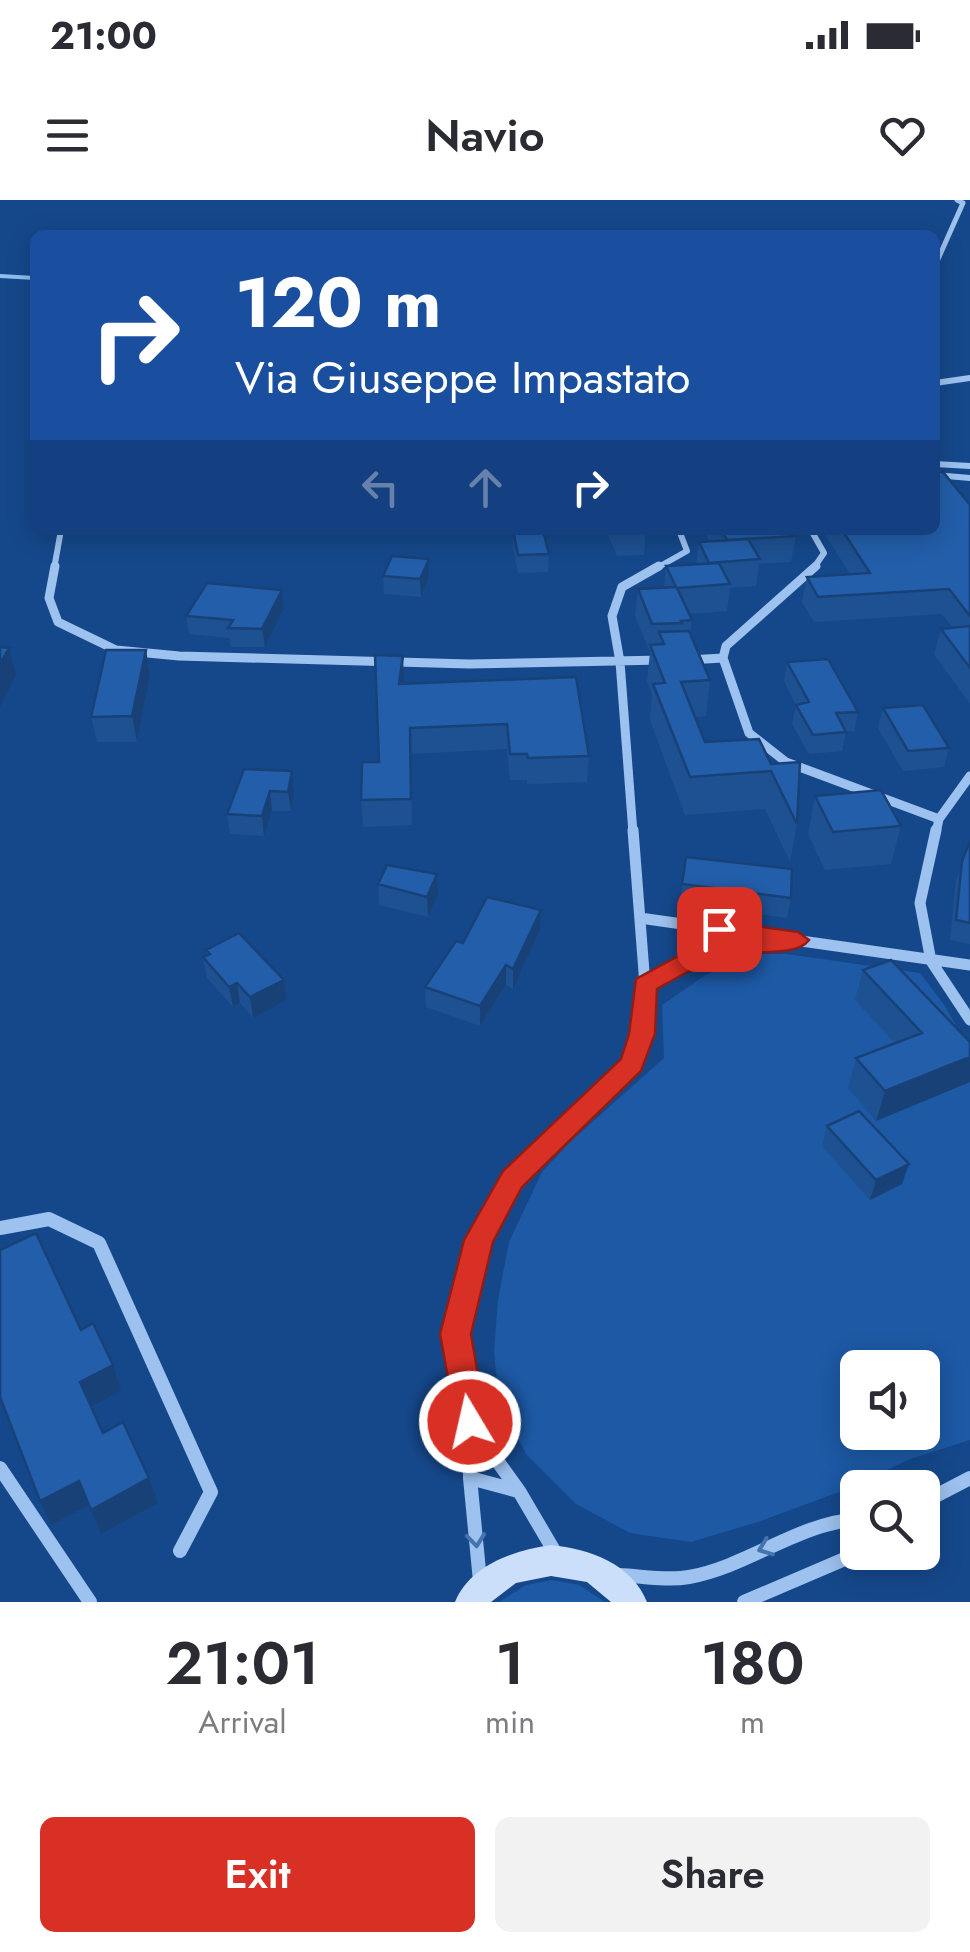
<!DOCTYPE html>
<style>
:root{--surface:#fff;--page:#f2f2f3;--text:#2b2b33;--muted:#7c7c81;--accent:#d93025}
body{margin:0;font-family:Jost,sans-serif;background:var(--page);color:var(--text);height:100vh;display:flex;flex-direction:column;font-size:38px;white-space:nowrap}
*{box-sizing:border-box;margin:0}
p{font-size:32px;color:var(--muted)}
.icon{flex:none;width:55px;height:55px;fill:none;stroke:currentColor;stroke-width:2;stroke-linecap:round;stroke-linejoin:round}
.map{position:relative;height:1402px;overflow:hidden}
.panel{display:flex;flex-direction:column;background:var(--surface);flex:1}
.panel>*{flex:none}
.top-card{position:absolute;left:30px;top:30px;width:910px;height:305px;border-radius:15px;box-shadow:0 5px 25px #0003;background:#1a4fa0;color:#fff;overflow:hidden}
.tools{position:absolute;left:840px;top:1150px;display:grid;gap:20px}
.tools a{display:grid;place-items:center;width:100px;height:100px;border-radius:15px;background:var(--surface);box-shadow:0 5px 25px #0003;font-size:50px}
.pin{position:absolute;display:grid;place-items:center;width:85px;height:85px;color:#fff;margin:-42px;border-radius:20px;box-shadow:0 5px 15px #0006}
.me{position:absolute;width:110px;margin:-55px;rotate:351deg;stroke-linejoin:round;filter:drop-shadow(0 0 8px #0008)}
.turn{display:flex;align-items:center;gap:35px;height:210px;padding:0 40px;font-size:45px}
.turn .icon{width:130px;height:130px;stroke-width:2.5}
.turn b{display:block;font-size:70px;line-height:85px}
.lanes{display:flex;align-items:center;height:95px;padding:0 40px;background:#0003;justify-content:center;gap:50px;direction:ltr}
.lanes .off{opacity:.35}
.eta{display:flex;justify-content:space-evenly;align-items:center;height:170px;text-align:center}
.eta b{font-size:60px;font-weight:600;line-height:70px}
.action{display:flex;gap:20px;margin-top:auto;padding:20px 40px}
.action a{flex:1;height:115px;border-radius:15px;background:var(--accent);color:#fff;font-size:40px;font-weight:600;line-height:115px;text-align:center}
.action a+a{background:var(--page);color:var(--text)}
.status{display:flex;justify-content:space-between;align-items:center;height:70px;padding:0 50px;background:var(--surface);direction:ltr}
.status svg{height:28px;fill:currentColor}
header{display:flex;justify-content:space-between;align-items:center;height:130px;padding:0 40px;background:var(--surface);font-size:45px;font-weight:600}
.map>svg:first-child{display:block}
</style>
<div class="status"><b>21:00</b><svg viewBox="0 0 49 12"><path d="M0 12V9h3v3zM5 12V6h3v6zM10 12V3h3v9zM15 12V0h3v12zM26 1h20v11H26zM47 4h2v5h-2z"/></svg></div>
<header><svg class="icon" aria-label="menu" viewBox="0 0 24 24"><path d="M4 6h16M4 12h16M4 18h16"/></svg>Navio<svg class="icon" aria-label="heart" viewBox="0 0 24 24"><path d="M12 20l-8-8c-3-5 5-10 8-4 3-6 11-1 8 4z"/></svg></header>
<div class="map">
<svg width="970" height="1402" viewBox="0 0 970 1402">
<rect width="100%" height="100%" fill="#15488b"/>
<!-- green -->
<path fill="#1d59a5" fill-rule="evenodd" d="M 754,754 L 787,754 L 920,773 L 945,806 L 970,850 L 970,1240 L 910,1259 L 847,1289 L 758,1322 L 691,1342 L 630,1333 L 576,1304 L 527,1255 L 499,1205 L 494,1151 L 498,1100 L 509,1042 L 542,972 L 570,942 L 664,858 L 662,805 L 707,774 ZM 858,1168 L 922,1168 L 922,1232 L 858,1232 Z
M 552,1380 L 579,1385 L 605,1402 L 499,1402 L 526,1385 Z"/>
<g fill="none" stroke-linecap="round" stroke-linejoin="round">
<!-- stream -->
<path stroke="#8fbdf2" stroke-width="4" d="M 0,76 L 35,78"/>
<!-- street-far4 -->
<path stroke="#9dc2ef" stroke-width="5" d="M 935,66 L 963,3 L 957,0"/>
<!-- street-far3 -->
<path stroke="#9dc2ef" stroke-width="6" d="M 935,183 L 970,178
M 935,264 L 970,266
M 935,275 L 970,278
M 811,330 L 824,353 L 813,369
M 54,369 L 61,330
M 655,369 L 687,351 L 679,330"/>
<!-- street-far2 -->
<path stroke="#9dc2ef" stroke-width="9" d="M 55,366 L 49,398 L 58,422 L 116,450 L 179,456 L 469,464 L 662,460
M 816,366 L 726,446 L 723,458 L 749,533 L 786,562 L 939,619
M 689,460 L 723,458
M 633,633 L 620,462 L 612,416 L 622,387 L 659,366
M 936,633 L 939,619 L 970,576"/>
<!-- street-far1 -->
<path stroke="#9dc2ef" stroke-width="11" d="M 936,630 L 920,703 L 931,761 L 970,820
M 640,718 L 970,765
M 645,785 L 710,754 L 780,742
M 522,971 L 632,864 L 642,834 L 645,785 L 633,630"/>
<!-- street -->
<path stroke="#9dc2ef" stroke-width="14" d="M 0,1028 L 49,1019 L 99,1043 L 211,1292 L 180,1351
M 470,1223 L 519,1291 L 556,1354
M 0,1268 L 90,1402
M 470,1278 L 518,1291
M 922,1303 L 970,1278
M 619,1375 C 642,1376 666,1381 689,1377 C 749,1366 796,1324 858,1319
M 480,1381 L 470,1278 L 470,1223 L 455,1134 L 478,1040 L 513,979 L 524,968
M 744,1402 L 861,1352"/>
<!-- secondary -->
<path fill="#cbdffb" fill-rule="evenodd" d="M 551,1345 C 590,1349 632,1364 647,1402 L 611,1402 L 587,1382 L 551,1376 L 516,1383 L 491,1402 L 455,1402 C 470,1365 515,1350 551,1345 Z"/>
</g>
<!-- wall -->
<path fill="#1e5192" d="M 970,305 L 970,504 L 934,454 L 941,429 L 953,428 L 942,414 L 814,422 L 802,402 L 807,377 L 850,374 L 822,330 L 935,330 Z
M 513,330 L 549,354 L 548,372 L 518,373 L 513,348 Z
M 608,330 L 646,330 L 644,355 L 617,356 L 608,335 Z
M 703,330 L 792,330 L 796,336 L 791,362 L 759,364 L 756,386 L 730,388 L 727,411 L 689,414 L 692,420 L 690,434 L 710,480 L 706,516 L 695,517 L 705,542 L 759,539 L 797,624 L 790,662 L 765,609 L 685,615 L 650,520 L 652,494 L 647,481 L 650,452 L 635,416 L 638,389 L 664,388 L 666,366 L 696,364 L 699,342 L 710,342 Z
M 383,376 L 429,377 L 421,397 L 384,394 Z
M 284,408 L 265,447 L 231,447 L 229,438 L 189,434 L 186,416 Z
M 146,450 L 150,475 L 137,542 L 97,542 L 91,517 Z
M 787,462 L 858,512 L 854,531 L 846,531 L 842,551 L 809,554 L 792,524 L 796,505 L 784,481 Z
M 404,481 L 404,484 L 589,556 L 587,582 L 527,584 L 527,580 L 510,580 L 507,549 L 411,554 L 412,625 L 363,627 L 361,600 L 379,562 Z
M 883,508 L 949,548 L 944,567 L 903,571 L 878,528 Z
M 292,571 L 294,591 L 291,611 L 272,611 L 264,636 L 230,634 L 227,614 Z
M 815,596 L 901,626 L 891,664 L 825,670 L 808,634 Z
M 970,641 L 970,744 L 950,740 L 956,681 Z
M 686,657 L 791,698 L 787,718 L 680,704 Z
M 378,684 L 438,694 L 428,717 L 379,705 Z
M 541,710 L 540,730 L 513,789 L 506,785 L 480,826 L 426,807 L 425,787 L 463,743 Z
M 206,750 L 284,780 L 287,800 L 253,818 L 240,803 L 233,807 L 207,778 L 203,757 L 207,756 Z
M 863,770 L 970,882 L 876,921 L 848,888 L 856,858 L 895,843 L 855,800 Z
M 827,926 L 902,984 L 870,1000 L 822,946 Z"/>
<!-- shaded-wall -->
<path fill="#184277" d="M 429,359 L 429,377 L 421,397 L 420,379 Z
M 282,390 L 284,408 L 265,447 L 262,429 Z
M 9,448 L 16,475 L 0,507 L 0,464 Z
M 146,450 L 150,475 L 137,542 L 132,516 Z
M 403,456 L 404,481 L 400,510 L 399,484 Z
M 292,571 L 294,591 L 291,611 L 288,592 Z
M 270,591 L 272,611 L 264,636 L 262,616 Z
M 437,674 L 438,694 L 428,717 L 427,697 Z
M 541,710 L 540,730 L 513,789 L 513,769 Z
M 506,765 L 506,785 L 480,826 L 480,806 Z
M 284,780 L 287,800 L 253,818 L 250,797 Z
M 237,783 L 240,803 L 233,807 L 229,787 Z
M 970,857 L 970,882 L 876,921 L 885,891 Z
M 909,964 L 902,984 L 870,1000 L 876,980 Z
M 113,1165 L 121,1191 L 90,1207 L 80,1182 Z
M 149,1278 L 158,1303 L 101,1334 L 91,1310 Z
M 79,1281 L 89,1305 L 51,1325 L 40,1301 Z"/>
<!-- building -->
<path fill="#235eaa" stroke="#184277" stroke-width="2.5" d="M 935,271 L 943,272 L 970,305 L 970,416 L 949,389 L 818,397 L 807,377 L 870,373 L 842,330 L 935,330 Z
M 513,330 L 543,330 L 549,354 L 518,355 Z
M 721,330 L 792,330 L 796,336 L 727,340 Z
M 748,339 L 760,359 L 709,363 L 699,342 Z
M 392,356 L 429,359 L 420,379 L 383,376 Z
M 719,363 L 730,384 L 677,388 L 692,420 L 681,421 L 682,423 L 652,424 L 638,389 L 676,387 L 666,366 Z
M 207,383 L 282,390 L 262,429 L 228,428 L 233,420 L 186,416 Z
M 970,426 L 970,468 L 941,429 Z
M 689,431 L 710,480 L 681,482 L 705,542 L 759,539 L 771,564 L 800,562 L 797,624 L 771,571 L 690,577 L 653,484 L 665,483 L 650,445 L 664,444 L 659,432 Z
M 0,447 L 9,448 L 0,464 Z
M 106,450 L 146,450 L 132,516 L 91,517 Z
M 375,455 L 403,456 L 399,484 L 576,477 L 589,556 L 528,558 L 527,554 L 510,554 L 507,524 L 410,528 L 411,599 L 361,600 L 362,562 L 379,562 Z
M 828,459 L 858,512 L 836,513 L 846,532 L 813,535 L 796,505 L 809,502 L 787,462 Z
M 923,505 L 949,548 L 908,551 L 883,508 Z
M 244,569 L 292,571 L 288,592 L 270,591 L 262,616 L 227,614 Z
M 881,590 L 901,626 L 833,632 L 815,596 Z
M 970,641 L 970,723 L 956,720 L 962,661 Z
M 686,657 L 792,669 L 791,698 L 682,684 Z
M 387,665 L 437,674 L 427,697 L 378,684 Z
M 487,697 L 541,710 L 513,769 L 506,765 L 480,806 L 425,787 L 456,741 L 463,743 Z
M 239,733 L 284,780 L 250,797 L 237,783 L 229,787 L 203,757 L 210,754 L 206,750 Z
M 891,760 L 970,842 L 970,857 L 885,891 L 856,858 L 922,833 L 863,770 Z
M 859,911 L 909,964 L 876,980 L 827,926 Z
M 36,1033 L 81,1130 L 93,1123 L 113,1165 L 80,1182 L 103,1233 L 123,1222 L 149,1278 L 91,1310 L 79,1281 L 40,1301 L 0,1197 L 0,1050 Z"/>
<!-- one-way arrows -->
<defs><path id="oneway-chevron" d="M-2-3.5L2.5 0L-2 3.5" fill="none" stroke-width="1.6" stroke-linecap="round" stroke-linejoin="round" transform="scale(2.5)"/></defs>
<g stroke="#4573ae">
<use href="#oneway-chevron" transform="translate(476 1340) rotate(84)"/>
<use href="#oneway-chevron" transform="translate(765 1348) rotate(159)"/>
</g>
<!-- route -->
<path fill="#d93025" stroke="#8d1f18" stroke-width="2.5" d="M 719,721 L 798,732 L 809,740 C 797,756 759,751 739,753 C 710,757 682,775 657,789 L 655,834 L 641,871 L 522,987 L 493,1042 L 471,1134 L 486,1222 L 481,1233 L 470,1238 L 458,1233 L 440,1134 L 464,1040 L 503,971 L 621,859 L 629,834 L 636,779 L 680,755 L 727,738 L 711,735 L 707,729 Z"/>
</svg>
<div class="tools">
<a><svg class="icon" aria-label="sound" viewBox="0 0 24 24"><path d="M4 9h4l5-4v14l-5-4H4zM17 9q2 3 0 6"/></svg></a>
<a><svg class="icon" aria-label="search" viewBox="0 0 24 24"><circle cx="10" cy="10" r="6"/><path d="M15 15l6 6"/></svg></a>
</div>
<div class="pin" style="left:719px;top:729px;background:#d93025"><svg class="icon" aria-label="arrive" viewBox="0 0 24 24"><path d="M6 21V4h12l-3 4 3 4H6"/></svg></div>
<svg class="me" style="left:470px;top:1222px" viewBox="-20 -20 40 40"><circle r="17" fill="#d93025" stroke="#fff" stroke-width="3"/><path d="M0-11L8 9 0 5-8 9z" fill="#fff"/></svg>
<div class="top-card">
<div class="turn"><svg class="icon" aria-label="right" viewBox="0 0 24 24"><path d="M7 20v-9h11M14 6l5 5-5 5"/></svg><div><b>120 m</b>Via Giuseppe Impastato</div></div>
<div class="lanes"><svg class="icon off" aria-label="left" viewBox="0 0 24 24"><path d="M17 20v-9H6M10 6l-5 5 5 5"/></svg><svg class="icon off" aria-label="ahead" viewBox="0 0 24 24"><path d="M12 20V5M6 11l6-6 6 6"/></svg><svg class="icon" aria-label="right" viewBox="0 0 24 24"><path d="M7 20v-9h11M14 6l5 5-5 5"/></svg></div>
</div>
</div>
<section class="panel">
<div class="eta">
<div><b>21:01</b><p>Arrival</p></div>
<div><b>1</b><p>min</p></div>
<div><b>180</b><p>m</p></div>
</div>
<div class="action"><a>Exit</a><a>Share</a></div>
</section>
